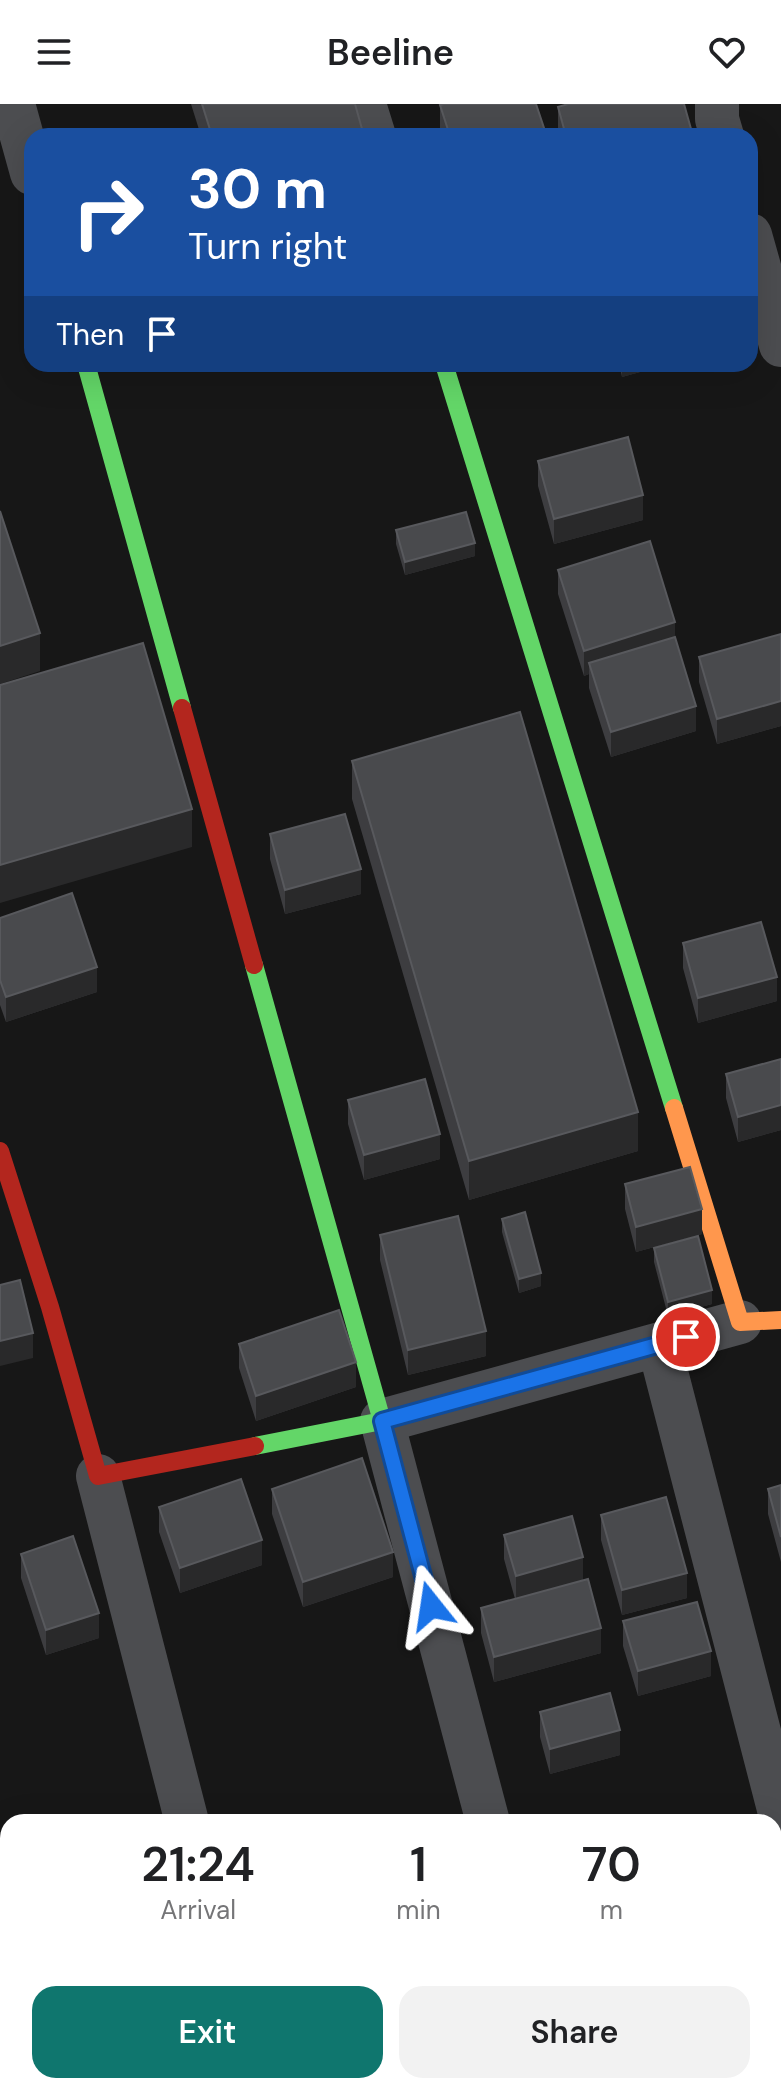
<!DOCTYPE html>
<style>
:root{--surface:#fff;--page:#f2f2f2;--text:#202124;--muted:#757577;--accent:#0f766e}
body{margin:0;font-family:"DM Sans",sans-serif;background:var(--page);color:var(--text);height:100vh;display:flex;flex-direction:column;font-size:30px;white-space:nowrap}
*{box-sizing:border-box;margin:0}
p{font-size:26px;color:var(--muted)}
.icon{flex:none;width:44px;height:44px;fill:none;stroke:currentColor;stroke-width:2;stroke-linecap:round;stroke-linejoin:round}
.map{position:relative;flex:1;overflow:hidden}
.side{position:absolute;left:0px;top:1710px;width:782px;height:280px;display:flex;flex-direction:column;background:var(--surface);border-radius:24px 24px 0 0;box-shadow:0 8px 32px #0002}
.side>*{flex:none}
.hud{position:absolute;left:24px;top:24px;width:734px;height:244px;border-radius:24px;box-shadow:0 8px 32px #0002;background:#1a4fa0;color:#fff;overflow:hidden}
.pin{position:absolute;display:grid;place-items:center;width:68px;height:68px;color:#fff;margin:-34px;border:4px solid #fff;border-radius:50%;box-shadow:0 2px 8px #0007}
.me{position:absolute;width:88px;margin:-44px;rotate:345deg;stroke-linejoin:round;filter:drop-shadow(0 0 6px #0008)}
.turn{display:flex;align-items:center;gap:28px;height:168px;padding:0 32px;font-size:36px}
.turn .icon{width:104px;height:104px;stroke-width:2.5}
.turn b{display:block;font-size:56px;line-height:68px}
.then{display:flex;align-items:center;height:76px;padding:0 32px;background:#0003;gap:16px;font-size:30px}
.eta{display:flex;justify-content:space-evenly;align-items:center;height:136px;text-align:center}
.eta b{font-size:48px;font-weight:600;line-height:56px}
.primary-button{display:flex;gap:16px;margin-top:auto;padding:16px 32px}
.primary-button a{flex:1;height:92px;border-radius:24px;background:var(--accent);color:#fff;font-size:32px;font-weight:600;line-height:92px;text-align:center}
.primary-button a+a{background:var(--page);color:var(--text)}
header{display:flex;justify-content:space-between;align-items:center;height:104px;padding:0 32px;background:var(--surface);font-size:36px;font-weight:600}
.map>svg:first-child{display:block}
</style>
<header><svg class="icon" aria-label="menu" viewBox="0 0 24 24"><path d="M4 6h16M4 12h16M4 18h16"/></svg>Beeline<svg class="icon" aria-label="heart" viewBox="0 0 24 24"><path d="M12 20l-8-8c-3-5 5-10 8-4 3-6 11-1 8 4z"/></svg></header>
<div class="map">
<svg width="781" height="1990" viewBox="0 0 781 1990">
<rect width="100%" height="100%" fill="#171717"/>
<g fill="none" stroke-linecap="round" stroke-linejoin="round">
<!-- street -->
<path stroke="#4c4d50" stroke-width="44" d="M 13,0 L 32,69
M 364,0 L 374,32
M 717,0 L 717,15 L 722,32
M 750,131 L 781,241
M 659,1241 L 781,1713
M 98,1372 L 187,1718
M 488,1718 L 382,1317 L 740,1218
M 774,1772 L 781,1771
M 151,1982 L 153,1990"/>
<!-- fast -->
<path stroke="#63d668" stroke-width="18" d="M 86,260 L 182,604
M 444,260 L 674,1004
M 254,861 L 382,1317 L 255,1342"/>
<!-- slow -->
<path stroke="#ff974d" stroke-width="18" d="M 674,1004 L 740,1218 L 781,1216"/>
<!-- jam -->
<path stroke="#b3261e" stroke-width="18" d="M 182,604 L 254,861
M 0,1047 L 50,1203 L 98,1372 L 255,1342"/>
</g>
<!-- wall -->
<path fill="#3d3d40" d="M 191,0 L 355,0 L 364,32 L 201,32 Z
M 440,1 L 545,32 L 442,32 L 440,26 Z
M 558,3 L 693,32 L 559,32 L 558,28 Z
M 619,260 L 669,260 L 622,273 Z
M 538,357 L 643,416 L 554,440 L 538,382 Z
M 396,426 L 475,452 L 405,471 L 396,440 Z
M 558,466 L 675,534 L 696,627 L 611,653 L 589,584 L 589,570 L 584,572 L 558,490 Z
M 781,530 L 781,622 L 717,640 L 699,578 L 699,553 Z
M 352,657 L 638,1047 L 469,1096 L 352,695 Z
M 270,730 L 361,790 L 285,810 L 270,755 Z
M 0,814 L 97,888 L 6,918 L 0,901 Z
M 683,839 L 777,897 L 698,919 L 683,864 Z
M 781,955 L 781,1026 L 738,1038 L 726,994 L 726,970 Z
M 348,996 L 440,1055 L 364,1076 L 348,1020 Z
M 625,1080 L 702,1130 L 636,1148 L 625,1105 Z
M 502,1115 L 541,1182 L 519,1189 L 502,1128 Z
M 380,1131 L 486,1252 L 408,1271 L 380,1156 Z
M 654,1144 L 712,1200 L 668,1212 L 654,1158 Z
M 239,1240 L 356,1283 L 256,1317 L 239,1264 Z
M 781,1381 L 781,1458 L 768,1410 L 768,1385 Z
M 272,1385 L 393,1473 L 303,1503 L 272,1410 Z
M 159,1403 L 262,1461 L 180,1489 L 159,1428 Z
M 601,1411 L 687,1494 L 622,1511 L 601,1436 Z
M 504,1431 L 583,1476 L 601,1549 L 494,1578 L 481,1529 L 481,1504 L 515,1495 L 504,1455 Z
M 21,1450 L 99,1534 L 46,1551 L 21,1474 Z
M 623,1517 L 711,1572 L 638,1592 L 623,1542 Z
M 540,1608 L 620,1651 L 550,1670 L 540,1633 Z"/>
<!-- shaded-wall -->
<path fill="#29292a" d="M 545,27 L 545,32 L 531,32 Z
M 622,260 L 669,260 L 622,273 Z
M 643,391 L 643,416 L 554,440 L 554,415 Z
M 475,439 L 475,452 L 405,471 L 405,458 Z
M 675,518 L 675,543 L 589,559 L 589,570 L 584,572 L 584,547 Z
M 40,529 L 40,567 L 0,580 L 0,542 Z
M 781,597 L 781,622 L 717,640 L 717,615 Z
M 696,602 L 696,627 L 611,653 L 611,628 Z
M 192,705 L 192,743 L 0,799 L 0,761 Z
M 361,765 L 361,790 L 285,810 L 285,786 Z
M 97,863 L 97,888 L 6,918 L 6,893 Z
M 777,873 L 777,897 L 698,919 L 698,894 Z
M 781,1001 L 781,1026 L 738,1038 L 738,1013 Z
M 638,1008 L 638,1047 L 469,1096 L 469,1057 Z
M 440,1030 L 440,1055 L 364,1076 L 364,1051 Z
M 702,1105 L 702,1130 L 636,1148 L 636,1123 Z
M 541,1169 L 541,1182 L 519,1189 L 519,1175 Z
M 712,1186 L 712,1200 L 668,1212 L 668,1198 Z
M 486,1227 L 486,1252 L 408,1271 L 408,1246 Z
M 33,1229 L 33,1254 L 0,1262 L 0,1237 Z
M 356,1258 L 356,1283 L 256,1317 L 256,1292 Z
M 262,1436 L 262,1461 L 180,1489 L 180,1464 Z
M 393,1448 L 393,1473 L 303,1503 L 303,1478 Z
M 583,1453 L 583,1478 L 516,1497 L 516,1472 Z
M 687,1469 L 687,1494 L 622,1511 L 622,1486 Z
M 99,1509 L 99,1534 L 46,1551 L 46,1526 Z
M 601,1524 L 601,1549 L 494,1578 L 494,1553 Z
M 711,1547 L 711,1572 L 638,1592 L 638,1567 Z
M 620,1626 L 620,1651 L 550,1670 L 550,1645 Z"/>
<!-- building -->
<path fill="#494a4d" stroke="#58595d" stroke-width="2" d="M 202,0 L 355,0 L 364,32 L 212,32 Z
M 444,0 L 536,0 L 545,27 L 531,32 L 450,32 L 440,1 Z
M 568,0 L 684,0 L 693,32 L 566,32 L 558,3 Z
M 628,333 L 643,391 L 554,415 L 538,357 Z
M 0,407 L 40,529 L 0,542 Z
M 466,408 L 475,439 L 405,458 L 396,426 Z
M 650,437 L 675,518 L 584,547 L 558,466 Z
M 781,530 L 781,597 L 717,615 L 699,553 Z
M 675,533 L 696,602 L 611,628 L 589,559 Z
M 143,539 L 192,705 L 0,761 L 0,581 Z
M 520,608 L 638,1008 L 469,1057 L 352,657 Z
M 345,710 L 361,765 L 285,786 L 270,730 Z
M 72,789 L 97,863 L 6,893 L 0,876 L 0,814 Z
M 761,818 L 777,873 L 698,894 L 683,839 Z
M 781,955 L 781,1001 L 738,1013 L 726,970 Z
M 425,975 L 440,1030 L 364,1051 L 348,996 Z
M 690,1063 L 702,1105 L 636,1123 L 625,1080 Z
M 525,1108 L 541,1169 L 519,1175 L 502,1115 Z
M 458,1112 L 486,1227 L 408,1246 L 380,1131 Z
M 698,1132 L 712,1186 L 668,1198 L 654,1144 Z
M 20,1176 L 33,1229 L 0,1237 L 0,1181 Z
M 339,1206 L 356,1258 L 256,1292 L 239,1240 Z
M 362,1354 L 393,1448 L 303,1478 L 272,1385 Z
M 241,1375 L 262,1436 L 180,1464 L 159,1403 Z
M 781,1381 L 781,1433 L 768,1385 Z
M 666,1393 L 687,1469 L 622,1486 L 601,1411 Z
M 572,1412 L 583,1453 L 516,1472 L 504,1431 Z
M 73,1432 L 99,1509 L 46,1526 L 21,1450 Z
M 588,1475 L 601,1524 L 494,1553 L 481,1504 Z
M 697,1498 L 711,1547 L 638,1567 L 623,1517 Z
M 610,1589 L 620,1626 L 550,1645 L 540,1608 Z"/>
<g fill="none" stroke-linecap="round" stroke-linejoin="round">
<defs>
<path id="route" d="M 431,1502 L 382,1317 L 686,1233"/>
</defs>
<!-- route casing -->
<use href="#route" stroke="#114b97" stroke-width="20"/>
<!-- route -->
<use href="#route" stroke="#1a73e8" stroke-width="14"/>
</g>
</svg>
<div class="pin" style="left:686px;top:1233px;background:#d93025"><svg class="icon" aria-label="arrive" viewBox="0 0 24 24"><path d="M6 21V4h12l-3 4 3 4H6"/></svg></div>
<svg class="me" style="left:431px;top:1502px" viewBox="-20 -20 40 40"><path d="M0-17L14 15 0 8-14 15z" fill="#1a73e8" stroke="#fff" stroke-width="4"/></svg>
<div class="hud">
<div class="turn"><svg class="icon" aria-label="right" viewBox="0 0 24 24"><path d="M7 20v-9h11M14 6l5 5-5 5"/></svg><div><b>30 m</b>Turn right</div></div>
<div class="then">Then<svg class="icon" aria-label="arrive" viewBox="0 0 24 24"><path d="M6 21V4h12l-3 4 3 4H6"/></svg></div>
</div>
<section class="side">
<div class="eta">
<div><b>21:24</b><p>Arrival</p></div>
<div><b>1</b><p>min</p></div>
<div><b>70</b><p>m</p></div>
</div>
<div class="primary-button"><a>Exit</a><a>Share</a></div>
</section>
</div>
